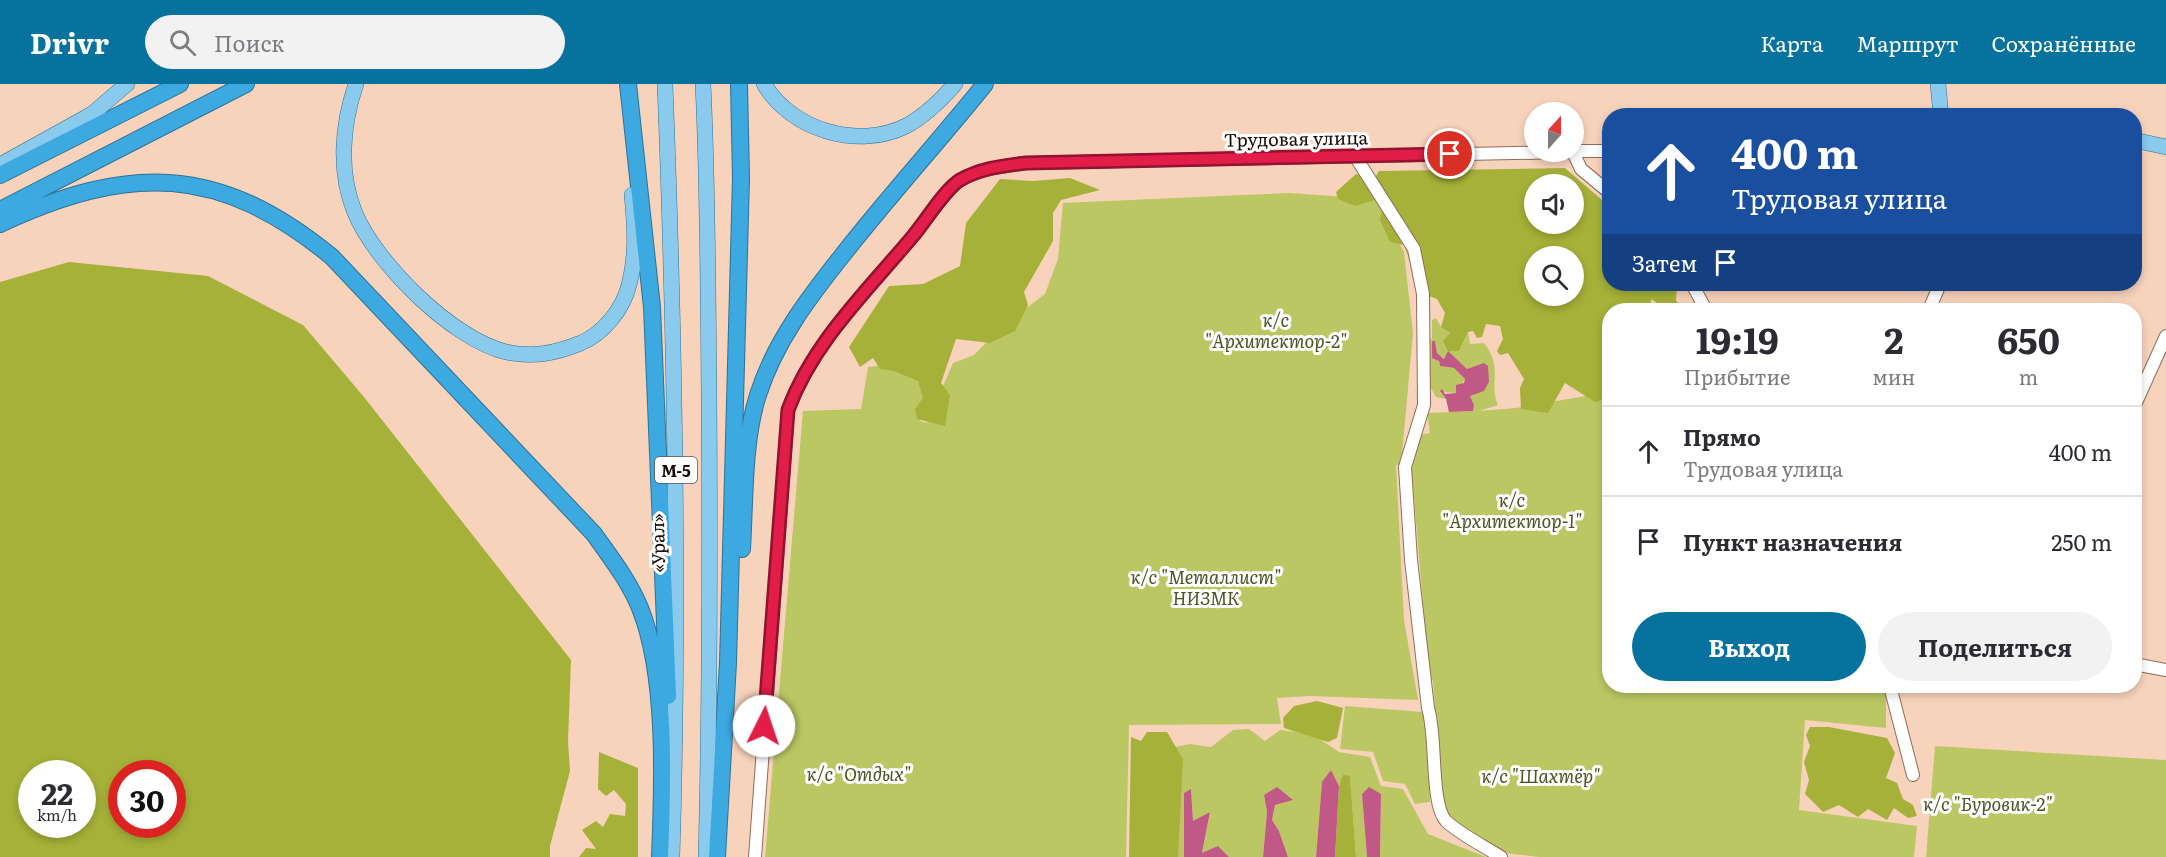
<!DOCTYPE html>
<html lang="ru">
<meta charset="utf-8">
<style>
:root{--surface:#fff;--page:#f2f2f3;--text:#2b2b33;--muted:#7c7c81;--line:#e1e1e2;--accent:#08729e}
body{margin:0;font-family:Literata,serif;background:var(--page);color:var(--text);height:100vh;display:flex;flex-direction:column;font-size:22px;white-space:nowrap}
*{box-sizing:border-box;margin:0}
p{font-size:20px;color:var(--muted)}
.icon{flex:none;width:33px;height:33px;fill:none;stroke:currentColor;stroke-width:2;stroke-linecap:round;stroke-linejoin:round}
.map{position:relative;flex:1;overflow:hidden}
.details{position:absolute;left:1602px;top:219px;width:540px;height:390px;display:flex;flex-direction:column;background:var(--surface);border-radius:24px;box-shadow:0 3px 9px #0003}
.details>*{flex:none}
.banner{position:absolute;left:1602px;top:24px;width:540px;height:183px;border-radius:24px;box-shadow:0 3px 9px #0003;background:#1a4fa0;color:#fff;overflow:hidden}
.needle{width:39px;rotate:21deg}
.fabs{position:absolute;left:1524px;top:18px;display:grid;gap:12px}
.fabs a{display:grid;place-items:center;width:60px;height:60px;border-radius:50%;background:var(--surface);box-shadow:0 3px 9px #0003;font-size:30px}
.speed{position:absolute;left:18px;top:676px;display:flex;gap:12px;font-size:30px;font-weight:700;text-align:center}
.speed>*{display:grid;place-content:center;width:78px;height:78px;border-radius:50%;background:var(--surface);box-shadow:0 3px 9px #0003;line-height:1}
.speed small{font-size:15px;font-weight:400}
.speed .limit{border:9px solid #d22;background:#fff;color:#111}
.pin{position:absolute;display:grid;place-items:center;width:51px;height:51px;color:#fff;margin:-26px;border:3px solid #fff;border-radius:50%;box-shadow:0 2px 6px #0007}
.me{position:absolute;width:66px;margin:-33px;rotate:4deg;stroke-linejoin:round;filter:drop-shadow(0 0 4px #0008)}
.turn{display:flex;align-items:center;gap:21px;height:126px;padding:0 30px;font-size:27px}
.turn .icon{width:78px;height:78px;stroke-width:2.5}
.turn b{display:block;font-size:42px;line-height:51px}
.then{display:flex;align-items:center;height:57px;padding:0 30px;background:#0003;gap:12px;font-size:22px}
.eta{display:flex;justify-content:space-evenly;align-items:center;height:102px;text-align:center}
.eta b{font-size:36px;font-weight:700;line-height:42px}
.button{display:flex;gap:12px;margin-top:auto;padding:12px 30px}
.button a{flex:1;height:69px;border-radius:36px;background:var(--accent);color:#fff;font-size:24px;font-weight:700;line-height:69px;text-align:center}
.button a+a{background:var(--page);color:var(--text)}
ul{padding:0;list-style:none}
li{display:flex;align-items:center;gap:18px;height:90px;padding:0 30px;border-top:2px solid var(--line)}
li div{flex:1}
li b{display:block;font-size:22px}
li em{font-style:normal}
header{display:flex;align-items:center;gap:36px;box-sizing:border-box;height:84px;padding:0 30px;background:var(--accent);color:#fff}
header strong{font-size:28px}
nav{display:flex;gap:33px;margin-inline-start:auto;font-size:21px}
.search{width:420px;height:54px;background:var(--page);display:flex;align-items:center;gap:15px;box-sizing:border-box;padding:0 21px;border-radius:33px;color:var(--muted);font-size:22px}
.map>svg:first-child{display:block}
</style>
<header>
<strong>Drivr</strong>
<div class="search"><svg class="icon" aria-label="search" viewBox="0 0 24 24"><circle cx="10" cy="10" r="6"/><path d="M15 15l6 6"/></svg>Поиск</div>
<nav><a>Карта</a><a>Маршрут</a><a>Сохранённые</a></nav>
</header>
<div class="map">
<svg width="2166" height="773" viewBox="0 0 2166 773">
<rect width="100%" height="100%" fill="#f8d3bc"/>
<!-- green -->
<path fill="#bbc763" d="M 1289,109 L 1377,115 L 1404,168 L 1413,249 L 1401,381 L 1396,381 L 1404,536 L 1418,616 L 1310,612 L 1277,614 L 1281,640 L 1129,641 L 1126,773 L 765,773 L 803,327 L 861,325 L 868,283 L 928,276 L 920,337 L 927,339 L 953,279 L 974,271 L 1004,241 L 1045,210 L 1058,175 L 1063,119 Z
M 1436,234 L 1441,243 L 1450,249 L 1459,267 L 1468,248 L 1470,260 L 1484,259 C 1504,284 1488,300 1498,321 L 1479,327 L 1516,324 L 1609,308 L 1610,602 L 1881,602 L 1886,611 L 1886,644 L 1805,636 L 1799,726 L 1917,742 L 1914,773 L 1539,773 L 1506,769 L 1450,736 L 1442,722 L 1433,597 L 1429,591 L 1411,378 L 1420,351 L 1430,349 L 1427,329 L 1473,327 L 1474,321 L 1469,312 L 1484,280 L 1467,285 L 1448,268 L 1445,275 L 1437,269 L 1435,257 L 1432,257 L 1440,282 L 1454,284 L 1465,295 L 1457,309 L 1440,308 L 1446,315 L 1436,313 L 1428,299 L 1427,257 L 1432,255 L 1432,236 Z
M 1345,622 L 1423,628 L 1428,645 L 1430,718 L 1415,720 L 1405,700 L 1383,697 L 1373,668 L 1340,665 Z
M 1249,645 L 1265,657 L 1280,646 L 1312,650 L 1339,668 L 1370,673 L 1381,702 L 1403,705 L 1428,750 L 1486,773 L 1380,773 L 1381,710 L 1362,710 L 1367,773 L 1356,773 L 1350,692 L 1343,692 L 1339,702 L 1331,686 L 1322,699 L 1316,773 L 1288,773 L 1279,747 L 1272,736 L 1275,721 L 1292,716 L 1264,711 L 1267,728 L 1263,773 L 1229,773 L 1217,763 L 1202,770 L 1210,728 L 1193,738 L 1191,706 L 1184,709 L 1184,773 L 1143,773 L 1151,668 L 1190,660 L 1211,663 L 1233,646 Z
M 1935,662 L 2166,676 L 2166,773 L 1926,773 Z"/>
<!-- forest -->
<path fill="#a5b138" fill-rule="evenodd" d="M 1565,84 L 1609,122 L 1610,200 L 1677,200 L 1676,217 L 1687,226 L 1665,226 L 1652,215 L 1647,226 L 1610,226 L 1609,313 L 1595,318 L 1565,299 L 1548,329 L 1521,325 L 1520,304 L 1524,295 L 1508,269 L 1500,271 L 1497,267 L 1503,255 L 1500,242 L 1486,240 L 1482,253 L 1477,254 L 1473,247 L 1468,248 L 1459,267 L 1448,267 L 1443,257 L 1450,249 L 1441,243 L 1445,229 L 1437,215 L 1429,212 L 1424,185 L 1413,185 L 1404,161 L 1390,158 L 1380,136 L 1385,113 L 1355,122 L 1338,115 L 1336,108 L 1356,90 L 1374,95 L 1379,87 ZM 1534,100 L 1574,100 L 1574,140 L 1534,140 ZM 1534,172 L 1574,172 L 1574,212 L 1534,212 Z
M 1070,94 L 1100,106 L 1061,116 L 1053,129 L 1053,157 L 1024,208 L 1028,221 L 1015,247 L 990,259 L 956,255 L 941,299 L 950,311 L 945,342 L 917,335 L 915,325 L 923,314 L 918,297 L 894,287 L 880,285 L 873,274 L 860,283 L 849,263 L 889,202 L 923,200 L 960,182 L 966,139 L 1000,95 L 1033,97 Z
M 69,178 L 208,192 L 303,241 L 364,313 L 571,576 L 568,657 L 570,687 L 550,762 L 550,773 L 0,773 L 0,198 ZM 32,690 L 82,690 L 82,741 L 32,741 ZM 122,690 L 172,690 L 172,741 L 122,741 Z
M 1317,617 L 1343,624 L 1337,654 L 1328,658 L 1284,644 L 1283,634 L 1294,622 Z
M 1810,643 L 1829,643 L 1887,654 L 1895,669 L 1886,694 L 1897,699 L 1903,715 L 1913,721 L 1917,732 L 1908,734 L 1894,724 L 1887,736 L 1868,725 L 1858,733 L 1839,721 L 1823,728 L 1805,710 L 1809,696 L 1804,678 L 1810,662 L 1806,651 Z
M 1147,648 L 1167,648 L 1183,675 L 1178,773 L 1129,773 L 1131,653 L 1141,657 Z
M 599,668 L 638,684 L 638,773 L 579,773 L 586,764 L 596,765 L 582,746 L 596,737 L 603,743 L 610,730 L 625,732 L 626,720 L 614,706 L 606,712 L 598,705 Z
M 1343,691 L 1350,692 L 1356,773 L 1335,773 L 1339,702 Z"/>
<!-- water -->
<path fill="#c15986" d="M 1432,257 L 1435,257 L 1437,269 L 1444,275 L 1448,267 L 1467,285 L 1484,279 L 1488,282 L 1489,298 L 1484,307 L 1470,312 L 1474,321 L 1473,327 L 1449,328 L 1446,315 L 1440,307 L 1442,305 L 1445,310 L 1456,309 L 1456,301 L 1464,299 L 1465,295 L 1454,284 L 1440,282 L 1439,277 L 1432,274 Z
M 1331,686 L 1339,702 L 1335,773 L 1316,773 L 1322,698 Z
M 1277,703 L 1293,716 L 1275,721 L 1272,736 L 1279,747 L 1288,773 L 1263,773 L 1267,728 L 1264,711 Z
M 1369,703 L 1381,710 L 1380,773 L 1367,773 L 1362,710 Z
M 1191,705 L 1193,737 L 1210,728 L 1202,769 L 1218,762 L 1229,773 L 1184,773 L 1184,709 Z"/>
<g fill="none" stroke-linecap="round" stroke-linejoin="round">
<defs>
<path id="minor" d="M 1574,67 L 1610,67
M 1573,68 L 1581,85 L 1610,109
M 1355,72 L 1414,165 L 1423,210 L 1424,321 L 1405,383 L 1411,476 L 1428,624 C 1437,651 1430,720 1446,737 C 1461,751 1484,762 1501,773
M 1692,200 L 1706,226
M 1929,226 L 1940,200
M 2134,323 L 2166,252
M 2134,580 L 2166,586
M 1890,602 L 1913,691
M 755,773 L 788,325 C 814,258 867,207 913,152 C 924,139 947,104 960,96 C 981,85 1003,82 1026,79 L 1568,68"/>
<path id="major" d="M 356,0 C 342,41 338,88 355,129 C 376,179 452,255 506,268 C 533,274 556,269 581,259 C 604,249 623,225 629,201 C 637,171 635,142 632,111
M 665,0 C 675,258 680,515 672,773
M 703,0 C 708,103 708,206 709,309 C 710,464 710,618 706,773
M 764,0 C 791,46 858,66 906,42 C 925,32 941,16 955,0
M 1938,0 L 1941,32
M 2134,56 L 2166,63
M 0,81 L 92,30 L 127,0"/>
<path id="highway" d="M 628,0 L 652,223 L 668,612
M 0,91 L 180,0
M 0,126 L 246,0
M 0,140 C 129,80 219,80 332,173 L 594,450 C 611,474 629,497 640,524 C 667,591 663,700 660,773
M 742,465 C 745,417 743,357 758,311 C 775,257 810,212 845,168 C 890,111 939,57 985,0
M 717,773 L 728,579 L 741,94 L 739,0"/>
</defs>
<!-- minor casing -->
<use href="#minor" stroke="#8e6d58" stroke-width="14"/>
<!-- major casing -->
<use href="#major" stroke="#2f7294" stroke-width="16"/>
<!-- highway casing -->
<use href="#highway" stroke="#2f7294" stroke-width="18"/>
<!-- minor -->
<use href="#minor" stroke="#fff" stroke-width="12"/>
<!-- major -->
<use href="#major" stroke="#8acbed" stroke-width="15"/>
<!-- highway -->
<use href="#highway" stroke="#3ca9e1" stroke-width="16"/>
</g>
<g fill="none" stroke-linecap="round" stroke-linejoin="round">
<defs>
<path id="route" d="M 764,642 L 788,326 C 813,258 867,207 913,152 C 925,138 945,105 960,96 C 981,84 1002,82 1026,79 L 1450,70"/>
</defs>
<!-- route casing -->
<use href="#route" stroke="#92132f" stroke-width="15"/>
<!-- route -->
<use href="#route" stroke="#e11d48" stroke-width="10"/>
</g>
<g text-anchor="middle" dominant-baseline="central" stroke-width="6" stroke-linejoin="round" paint-order="stroke">
<!-- shield labels -->
<rect fill="#fdfdfd" stroke="#5c544f" stroke-width="1.5" x="655" y="373" width="42" height="26" rx="4.5"/>
<g font-size="16" font-weight="bold" fill="#170b04">
<text x="676" y="386">М-5</text>
</g>
<!-- street labels -->
<g font-size="18" fill="#170b04" stroke="#fdfdfd">
<text transform="translate(1296 54) rotate(-1)">Трудовая улица</text>
<text transform="translate(657 459) rotate(-91)">«Урал»</text>
</g>
<!-- park labels -->
<g font-size="18" font-style="italic" fill="#4e5324" stroke="#fdfdfd">
<text x="1276" y="235">к/с<tspan x="1276" dy="21">"Архитектор-2"</tspan></text>
<text x="1512" y="415">к/с<tspan x="1512" dy="21">"Архитектор-1"</tspan></text>
<text x="1206" y="492">к/с "Металлист"<tspan x="1206" dy="21">НИЗМК</tspan></text>
<text x="859" y="689">к/с "Отдых"</text>
<text x="1541" y="691">к/с "Шахтёр"</text>
<text x="1988" y="719">к/с "Буровик-2"</text>
</g>
</g>
</svg>
<div class="fabs">
<a><svg class="needle" viewBox="-14 -14 28 28"><path d="M0-13l5 13h-10z" fill="#e53935"/><path d="M0 13l5-13h-10z" fill="#7c7c81"/></svg></a>
<a><svg class="icon" aria-label="sound" viewBox="0 0 24 24"><path d="M4 9h4l5-4v14l-5-4H4zM17 9q2 3 0 6"/></svg></a>
<a><svg class="icon" aria-label="search" viewBox="0 0 24 24"><circle cx="10" cy="10" r="6"/><path d="M15 15l6 6"/></svg></a>
</div>
<div class="speed"><div>22<small>km/h</small></div><div class="limit">30</div></div>
<div class="pin" style="left:1450px;top:70px;background:#d93025"><svg class="icon" aria-label="arrive" viewBox="0 0 24 24"><path d="M6 21V4h12l-3 4 3 4H6"/></svg></div>
<svg class="me" style="left:764px;top:642px" viewBox="-20 -20 40 40"><circle r="19" fill="#fff"/><path d="M0-13L10 11 0 6-10 11z" fill="#e11d48"/></svg>
<div class="banner">
<div class="turn"><svg class="icon" aria-label="ahead" viewBox="0 0 24 24"><path d="M12 20V5M6 11l6-6 6 6"/></svg><div><b>400 m</b>Трудовая улица</div></div>
<div class="then">Затем<svg class="icon" aria-label="arrive" viewBox="0 0 24 24"><path d="M6 21V4h12l-3 4 3 4H6"/></svg></div>
</div>
<section class="details">
<div class="eta">
<div><b>19:19</b><p>Прибытие</p></div>
<div><b>2</b><p>мин</p></div>
<div><b>650</b><p>m</p></div>
</div>
<ul>
<li><svg class="icon" aria-label="ahead" viewBox="0 0 24 24"><path d="M12 20V5M6 11l6-6 6 6"/></svg><div><b>Прямо</b><p>Трудовая улица</p></div><em>400 m</em></li>
<li><svg class="icon" aria-label="arrive" viewBox="0 0 24 24"><path d="M6 21V4h12l-3 4 3 4H6"/></svg><div><b>Пункт назначения</b></div><em>250 m</em></li>
</ul>
<div class="button"><a>Выход</a><a>Поделиться</a></div>
</section>
</div>
